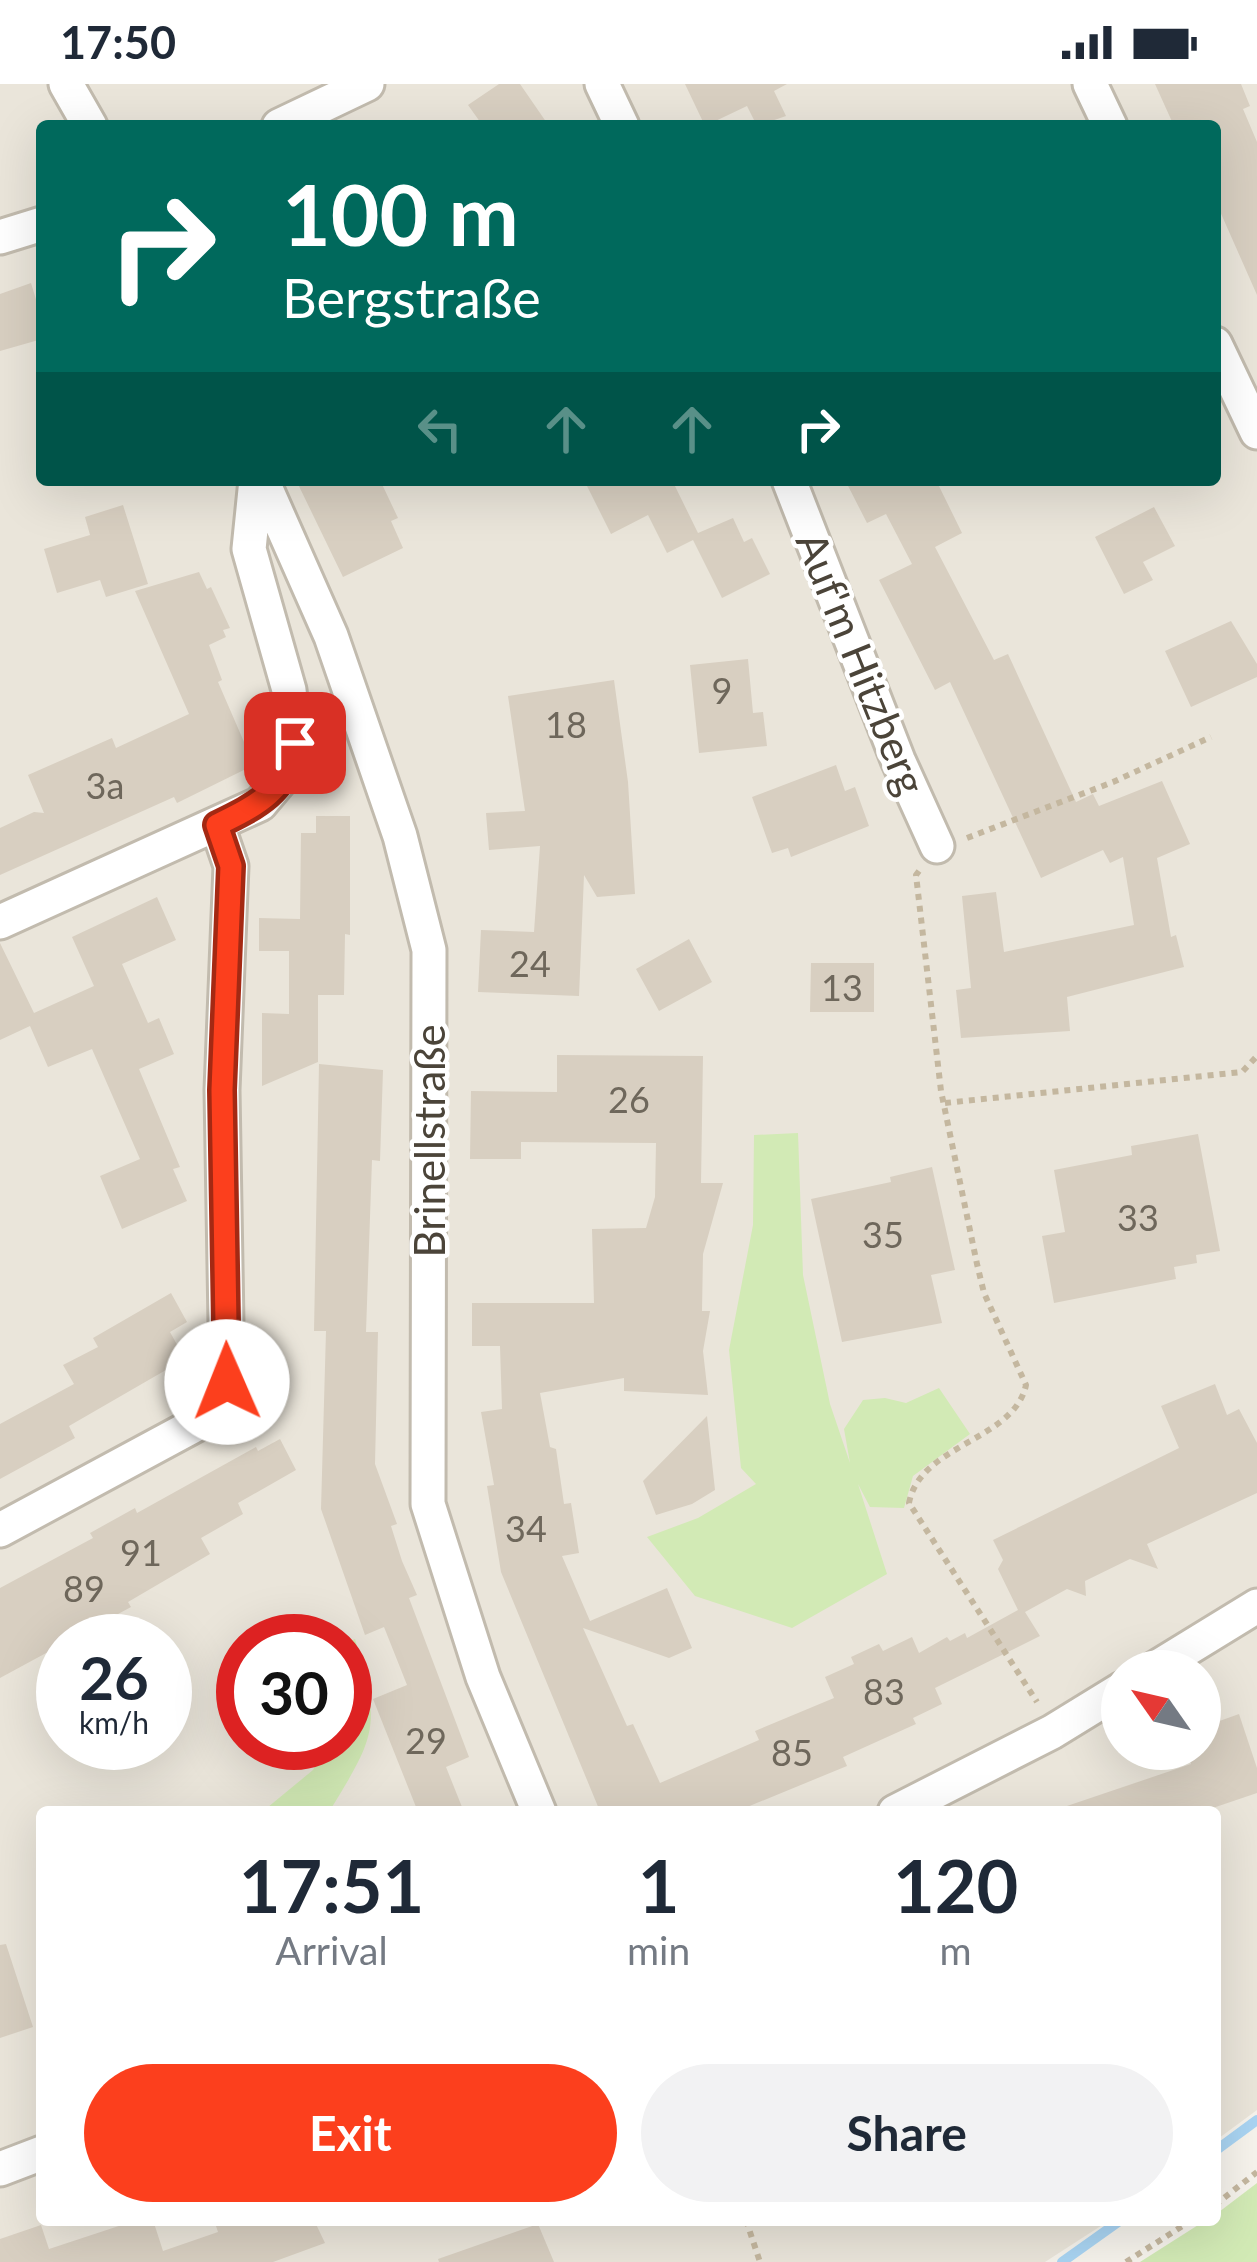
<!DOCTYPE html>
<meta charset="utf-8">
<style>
:root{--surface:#fff;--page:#f2f2f3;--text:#1f2937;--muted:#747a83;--accent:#fc3f1d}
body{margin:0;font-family:Lato,sans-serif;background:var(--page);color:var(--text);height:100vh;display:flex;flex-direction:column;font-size:45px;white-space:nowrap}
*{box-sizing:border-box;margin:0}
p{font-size:39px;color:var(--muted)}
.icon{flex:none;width:66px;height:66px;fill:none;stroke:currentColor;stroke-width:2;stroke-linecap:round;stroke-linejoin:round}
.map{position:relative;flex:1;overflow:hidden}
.drawer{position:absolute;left:36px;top:1722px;width:1185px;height:420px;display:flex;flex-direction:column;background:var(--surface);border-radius:12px;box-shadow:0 12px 48px #0002}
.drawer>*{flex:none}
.hud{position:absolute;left:36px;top:36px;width:1185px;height:366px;border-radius:12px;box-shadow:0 12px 48px #0002;background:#00695c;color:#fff;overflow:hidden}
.needle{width:78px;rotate:304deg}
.controls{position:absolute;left:1101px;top:1566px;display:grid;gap:24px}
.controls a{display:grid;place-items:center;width:120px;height:120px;border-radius:50%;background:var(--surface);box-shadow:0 12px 48px #0002;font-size:60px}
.speed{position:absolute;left:36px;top:1530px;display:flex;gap:24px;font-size:60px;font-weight:700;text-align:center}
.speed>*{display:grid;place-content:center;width:156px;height:156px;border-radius:50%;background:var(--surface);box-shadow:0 12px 48px #0002;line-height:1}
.speed small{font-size:30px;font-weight:400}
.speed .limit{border:18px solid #d22;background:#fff;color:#111}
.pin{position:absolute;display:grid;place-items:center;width:102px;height:102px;color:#fff;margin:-51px;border-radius:24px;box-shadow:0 6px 18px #0006}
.me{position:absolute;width:132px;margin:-66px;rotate:359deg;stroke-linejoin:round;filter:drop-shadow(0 0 9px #0008)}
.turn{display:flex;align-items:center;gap:42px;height:252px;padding:0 48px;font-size:54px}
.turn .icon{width:156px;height:156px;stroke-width:2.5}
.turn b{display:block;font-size:84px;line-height:102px}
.lanes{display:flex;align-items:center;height:114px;padding:0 48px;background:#0003;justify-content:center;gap:60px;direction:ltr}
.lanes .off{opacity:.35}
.eta{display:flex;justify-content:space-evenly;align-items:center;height:204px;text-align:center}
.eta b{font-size:72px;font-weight:700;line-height:84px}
.button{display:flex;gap:24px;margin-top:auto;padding:24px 48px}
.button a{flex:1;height:138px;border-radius:72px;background:var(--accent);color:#fff;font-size:48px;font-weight:700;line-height:138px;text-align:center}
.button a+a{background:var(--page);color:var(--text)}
.status{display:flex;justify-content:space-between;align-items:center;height:84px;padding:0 60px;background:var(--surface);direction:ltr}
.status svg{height:33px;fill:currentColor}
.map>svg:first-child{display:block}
</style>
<div class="status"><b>17:50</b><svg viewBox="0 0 49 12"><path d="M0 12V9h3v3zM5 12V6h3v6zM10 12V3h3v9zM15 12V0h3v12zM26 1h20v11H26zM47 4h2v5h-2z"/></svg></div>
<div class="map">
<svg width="1257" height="2178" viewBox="0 0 1257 2178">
<rect width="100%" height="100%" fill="#f6f3ec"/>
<!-- residential -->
<path fill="#eae5da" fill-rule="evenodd" d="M 0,0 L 1257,0 L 1257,2026 L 1215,2057 L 1215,1728 L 42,1728 L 42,2136 L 1110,2136 L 1045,2178 L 0,2178 ZM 42,42 L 1215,42 L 1215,396 L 42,396 ZM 63,1557 L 165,1557 L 165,1659 L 63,1659 ZM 243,1557 L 345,1557 L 345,1659 L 243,1659 ZM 1122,1587 L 1200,1587 L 1200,1665 L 1122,1665 Z"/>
<!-- green -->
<path fill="#d2eab5" d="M 798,1049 L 803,1191 L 830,1320 L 850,1379 L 844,1345 L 863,1316 L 885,1314 L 906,1319 L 939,1304 L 970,1350 L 913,1392 L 904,1424 L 870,1423 L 858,1400 L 887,1490 L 792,1544 L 695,1512 L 647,1453 L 698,1434 L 756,1400 L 741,1384 L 729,1266 L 753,1141 L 754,1051 Z
M 355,1555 C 381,1642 377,1650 329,1728 L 262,1728 L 313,1686 L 327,1659 L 345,1659 L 345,1623 L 353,1608 L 345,1586 L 345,1559 Z
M 1257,2099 L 1257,2178 L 1140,2178 L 1206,2136 L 1215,2136 L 1215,2131 Z"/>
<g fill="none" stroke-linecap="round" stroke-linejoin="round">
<!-- stream -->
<path stroke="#a9d4f2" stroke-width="10" d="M 1215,2067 L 1257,2036
M 1062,2178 L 1121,2136"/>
</g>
<!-- building -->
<path fill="#d8cfc1" d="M 499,0 L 520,0 L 549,42 L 483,42 L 468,21 Z
M 685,0 L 787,0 L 774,7 L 786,32 L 757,42 L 747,22 L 705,42 Z
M 1155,0 L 1241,0 L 1250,22 L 1243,25 L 1257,58 L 1257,211 L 1215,116 L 1215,42 L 1174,42 Z
M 31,199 L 42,235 L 42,255 L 0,267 L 0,210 Z
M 296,396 L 380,396 L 398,434 L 391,437 L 403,464 L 343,493 Z
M 584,396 L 672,396 L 698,449 L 733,434 L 744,458 L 752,454 L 770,490 L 722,514 L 693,456 L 667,469 L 648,431 L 611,450 Z
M 845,396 L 936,396 L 962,449 L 935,463 L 994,576 L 1008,570 L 1076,718 L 1093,710 L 1099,722 L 1162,697 L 1190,760 L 1157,774 L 1171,853 L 1176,851 L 1184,883 L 1067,913 L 1070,947 L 961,954 L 956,906 L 971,904 L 962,812 L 996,808 L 1004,868 L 1134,841 L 1123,773 L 1110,779 L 1103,766 L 1041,794 L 950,598 L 935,606 L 879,496 L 912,480 L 886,430 L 867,439 Z
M 123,421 L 148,500 L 106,513 L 100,496 L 57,509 L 44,465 L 90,451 L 85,433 Z
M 1154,423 L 1175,462 L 1143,478 L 1153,496 L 1124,510 L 1095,453 Z
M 199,488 L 207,505 L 211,503 L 230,544 L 223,546 L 226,553 L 209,561 L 222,596 L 218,598 L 254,681 L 177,719 L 174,713 L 0,791 L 0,744 L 34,728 L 44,729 L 28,691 L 112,654 L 116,664 L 189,630 L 135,507 Z
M 1231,537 L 1257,580 L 1257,593 L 1191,623 L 1165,567 Z
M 748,575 L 753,629 L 763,628 L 767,662 L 699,669 L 690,581 Z
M 614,596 L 628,698 L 635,810 L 597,813 L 584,791 L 579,912 L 478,908 L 481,846 L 534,848 L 540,762 L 489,766 L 486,729 L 525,727 L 508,612 Z
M 836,681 L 845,707 L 855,703 L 869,742 L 791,773 L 788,764 L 772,769 L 752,713 Z
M 316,732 L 350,732 L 350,851 L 345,850 L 344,911 L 318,911 L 318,978 L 262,1002 L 262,929 L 289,930 L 289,867 L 259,867 L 259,834 L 300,835 L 301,749 L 316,749 Z
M 157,813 L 176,856 L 122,880 L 148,939 L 159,934 L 174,970 L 139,985 L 180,1083 L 173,1085 L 187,1117 L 122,1145 L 100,1092 L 140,1075 L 92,965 L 48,983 L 30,942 L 0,956 L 0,859 L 34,929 L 94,902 L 72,853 Z
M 689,855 L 712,898 L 659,927 L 636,885 Z
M 811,879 L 874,879 L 874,928 L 810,928 Z
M 557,971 L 703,972 L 701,1099 L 723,1099 L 703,1170 L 702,1227 L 710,1227 L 703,1267 L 708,1311 L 624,1307 L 624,1294 L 540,1309 L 550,1363 L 556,1365 L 564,1420 L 571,1419 L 579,1469 L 562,1472 L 590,1537 L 667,1504 L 692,1564 L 669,1574 L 583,1544 L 627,1642 L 633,1640 L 660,1699 L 759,1656 L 755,1647 L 834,1614 L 825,1593 L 854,1580 L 851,1573 L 879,1560 L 883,1567 L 912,1553 L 919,1569 L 947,1553 L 950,1557 L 965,1549 L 967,1554 L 1018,1526 L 998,1485 L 1003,1476 L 993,1456 L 1179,1364 L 1161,1322 L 1215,1300 L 1227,1331 L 1239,1325 L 1257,1359 L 1257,1409 L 1147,1460 L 1158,1485 L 1130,1475 L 1085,1497 L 1086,1512 L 1067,1505 L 1025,1528 L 1040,1552 L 935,1604 L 942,1620 L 913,1634 L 916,1640 L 843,1673 L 847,1682 L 735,1728 L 592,1728 L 599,1725 L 501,1488 L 487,1402 L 494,1401 L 481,1328 L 502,1325 L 500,1262 L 472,1262 L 472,1219 L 594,1219 L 592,1145 L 646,1144 L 655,1113 L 656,1059 L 521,1058 L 521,1075 L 470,1075 L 471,1007 L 557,1008 Z
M 319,980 L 383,986 L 380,1077 L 372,1076 L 366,1248 L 378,1248 L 375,1380 L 397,1440 L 391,1442 L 402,1477 L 417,1511 L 409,1514 L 469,1673 L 446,1683 L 464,1728 L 418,1728 L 373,1615 L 407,1601 L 384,1543 L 365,1551 L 321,1425 L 326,1247 L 314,1247 Z
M 1198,1050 L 1220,1167 L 1196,1171 L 1197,1179 L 1174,1183 L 1176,1195 L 1054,1219 L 1042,1152 L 1065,1148 L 1054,1086 L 1132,1071 L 1131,1062 Z
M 932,1083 L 955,1186 L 931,1191 L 942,1239 L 842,1258 L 811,1115 L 891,1098 L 890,1093 Z
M 171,1209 L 187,1238 L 170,1248 L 185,1275 L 69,1342 L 75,1354 L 0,1395 L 0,1340 L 74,1300 L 63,1281 L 98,1263 L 93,1254 Z
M 707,1332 L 715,1406 L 692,1420 L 656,1431 L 643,1397 Z
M 280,1355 L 296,1386 L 238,1419 L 243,1430 L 201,1454 L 210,1470 L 128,1518 L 131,1523 L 0,1594 L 0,1504 L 93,1454 L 90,1449 L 135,1424 L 137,1429 L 256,1363 L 258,1367 Z
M 1239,1630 L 1257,1684 L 1257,1709 L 1201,1728 L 1065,1728 L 1064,1723 L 1191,1680 L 1186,1665 L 1200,1665 L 1200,1644 Z
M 6,1860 L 33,1943 L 0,1954 L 0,1861 Z
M 137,2136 L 153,2136 L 163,2167 L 218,2148 L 214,2136 L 314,2136 L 325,2159 L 273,2178 L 0,2178 L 0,2155 L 41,2141 L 49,2165 Z
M 538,2140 L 554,2178 L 439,2178 L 438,2175 Z"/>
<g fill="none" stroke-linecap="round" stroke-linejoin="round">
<defs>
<path id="minor" d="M 66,0 L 90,42
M 602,0 L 622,42
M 1090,0 L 1110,42
M 279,42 L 367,0
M 0,153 L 42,140
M 1215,260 L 1257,348
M 262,396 L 331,552 L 400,752 L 429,866 L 428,1420 L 483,1593 L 539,1728
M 789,396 L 898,676 L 937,762
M 0,838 L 260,720 L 292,682 L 295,659 L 289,606 L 249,465 L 256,396
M 0,1446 L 206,1335 L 222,1320 L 227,1298 L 222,1006 L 231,782 L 217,741
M 1151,1587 L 1257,1522
M 895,1728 L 1052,1648 L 1122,1605
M 0,2085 L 42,2069"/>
</defs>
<!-- minor casing -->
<use href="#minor" stroke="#c2bbae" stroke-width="39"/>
<!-- path -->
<path stroke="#c4b79f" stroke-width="6" stroke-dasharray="6 6" stroke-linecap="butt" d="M 967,754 L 1113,698 L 1211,653
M 919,787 L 916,791 L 941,1007 L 977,1180 L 984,1209 L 1026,1301 C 1014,1357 920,1360 909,1419 L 1037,1618
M 945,1019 L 1242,988 L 1257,972
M 1215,2121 L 1257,2088
M 746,2136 L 760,2178
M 1126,2178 L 1192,2136"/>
<!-- minor -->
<use href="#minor" stroke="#fff" stroke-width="33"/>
</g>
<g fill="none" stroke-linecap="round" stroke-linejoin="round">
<defs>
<path id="route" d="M 227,1298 L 222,1006 L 231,782 L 217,741 C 256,722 289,706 295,659"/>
</defs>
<!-- route casing -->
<use href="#route" stroke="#a42913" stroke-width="30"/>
<!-- route -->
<use href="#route" stroke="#fc3f1d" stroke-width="21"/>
</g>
<g text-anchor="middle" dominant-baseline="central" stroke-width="9" stroke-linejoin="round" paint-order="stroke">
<!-- number labels -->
<g font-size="36" fill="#6e675b">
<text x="722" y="606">9</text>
<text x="566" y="640">18</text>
<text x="105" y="701">3a</text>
<text x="530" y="879">24</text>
<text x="842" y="903">13</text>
<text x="629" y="1015">26</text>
<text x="1138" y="1133">33</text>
<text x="883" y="1150">35</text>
<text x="526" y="1444">34</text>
<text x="141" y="1468">91</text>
<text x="84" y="1504">89</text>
<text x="884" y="1607">83</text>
<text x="426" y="1656">29</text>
<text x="792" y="1668">85</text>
</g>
<!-- street labels -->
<g font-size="42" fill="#4b4439" stroke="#fff">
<text transform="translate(862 579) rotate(68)">Auf'm Hitzberg</text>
<text transform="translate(429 1057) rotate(-90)">Brinellstraße</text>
</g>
</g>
</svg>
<div class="controls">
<a><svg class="needle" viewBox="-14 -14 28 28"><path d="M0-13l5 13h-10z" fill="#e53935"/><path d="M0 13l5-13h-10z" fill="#747a83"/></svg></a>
</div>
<div class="speed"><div>26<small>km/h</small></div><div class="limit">30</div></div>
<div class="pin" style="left:295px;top:659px;background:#d93025"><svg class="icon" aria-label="arrive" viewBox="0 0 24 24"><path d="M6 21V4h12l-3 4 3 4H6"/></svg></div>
<svg class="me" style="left:227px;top:1298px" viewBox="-20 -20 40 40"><circle r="19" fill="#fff"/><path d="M0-13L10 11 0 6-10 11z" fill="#fc3f1d"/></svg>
<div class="hud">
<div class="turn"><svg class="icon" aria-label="right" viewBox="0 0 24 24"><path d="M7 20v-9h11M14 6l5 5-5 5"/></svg><div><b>100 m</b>Bergstraße</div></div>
<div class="lanes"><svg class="icon off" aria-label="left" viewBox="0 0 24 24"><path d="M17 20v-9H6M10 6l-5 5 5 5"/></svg><svg class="icon off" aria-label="ahead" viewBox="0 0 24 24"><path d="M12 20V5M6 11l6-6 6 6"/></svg><svg class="icon off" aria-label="ahead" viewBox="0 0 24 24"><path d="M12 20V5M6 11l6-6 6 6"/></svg><svg class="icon" aria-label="right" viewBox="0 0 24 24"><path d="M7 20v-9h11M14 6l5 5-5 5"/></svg></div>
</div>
<section class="drawer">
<div class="eta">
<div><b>17:51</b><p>Arrival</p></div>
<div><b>1</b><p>min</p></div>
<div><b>120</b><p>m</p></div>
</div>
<div class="button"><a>Exit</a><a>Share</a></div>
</section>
</div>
